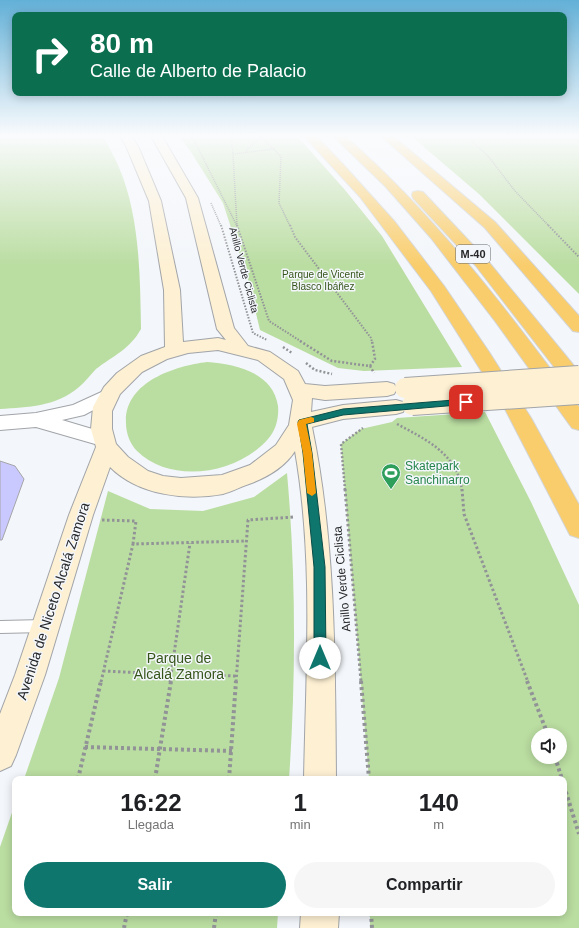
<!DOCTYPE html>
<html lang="es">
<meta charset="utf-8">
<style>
:root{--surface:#fff;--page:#f6f6f6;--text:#202124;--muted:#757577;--accent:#0f766e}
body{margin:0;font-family:Helvetica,sans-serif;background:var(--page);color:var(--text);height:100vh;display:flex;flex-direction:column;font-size:15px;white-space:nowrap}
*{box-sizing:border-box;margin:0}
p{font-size:13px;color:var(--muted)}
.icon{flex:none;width:22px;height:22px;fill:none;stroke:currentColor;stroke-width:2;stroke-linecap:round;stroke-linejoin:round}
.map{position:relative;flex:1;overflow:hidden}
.panel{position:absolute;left:12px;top:776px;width:555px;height:140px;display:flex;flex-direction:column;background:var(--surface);border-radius:8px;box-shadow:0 2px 10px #0003}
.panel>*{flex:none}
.guide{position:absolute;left:12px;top:12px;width:555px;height:84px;border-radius:8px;box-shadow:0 2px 10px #0003;background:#0b6e4f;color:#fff;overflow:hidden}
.buttons{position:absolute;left:531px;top:728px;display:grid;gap:8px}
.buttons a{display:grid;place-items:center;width:36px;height:36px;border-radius:50%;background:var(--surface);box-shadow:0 2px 10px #0003;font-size:20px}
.pin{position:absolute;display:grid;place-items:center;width:34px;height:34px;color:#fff;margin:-17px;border-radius:8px;box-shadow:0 2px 6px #0006}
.me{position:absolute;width:44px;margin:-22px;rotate:0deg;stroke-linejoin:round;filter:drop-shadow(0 0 3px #0008)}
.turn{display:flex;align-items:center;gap:14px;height:84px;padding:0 12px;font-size:18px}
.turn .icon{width:52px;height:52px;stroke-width:2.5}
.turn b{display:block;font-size:28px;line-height:34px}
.eta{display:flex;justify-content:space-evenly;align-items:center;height:68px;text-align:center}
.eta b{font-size:24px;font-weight:700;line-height:28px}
.cta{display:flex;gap:8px;margin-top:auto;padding:8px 12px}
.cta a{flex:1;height:46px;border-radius:24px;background:var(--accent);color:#fff;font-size:16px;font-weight:700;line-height:46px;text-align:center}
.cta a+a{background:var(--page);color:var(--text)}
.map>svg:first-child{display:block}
</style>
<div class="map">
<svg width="579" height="928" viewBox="0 0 579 928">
<rect width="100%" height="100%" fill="#f3f6fa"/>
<!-- green -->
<path fill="#badda1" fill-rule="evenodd" d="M 0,136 L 104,138 C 109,147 114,156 118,165 C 140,215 140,275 141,329 C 130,349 113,356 96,369 C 90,375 85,382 79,387 C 56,407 28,407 0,409 Z
M 179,136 L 297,136 L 345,190 L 382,236 L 462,367 L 364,371 L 338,368 L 260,330 L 248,280 L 223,203 L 191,152 Z
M 411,136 L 579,136 L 579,294 L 479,194 Z
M 207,362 C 235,364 273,372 278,406 C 279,418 276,430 268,439 C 237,474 172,485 137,451 C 130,444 126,433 126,423 C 124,382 175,366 207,362 Z
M 485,412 L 531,502 L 579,605 L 579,928 L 370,928 L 370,913 L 564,913 L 564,779 L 369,779 L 341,444 L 361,429 L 392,422 L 397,418 ZM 538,735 L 560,735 L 560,757 L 538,757 Z
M 287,473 C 296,574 296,678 289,779 L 24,779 L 59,678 L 108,491 L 150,509 L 203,511 L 254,497 Z
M 15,804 L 15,913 L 278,913 L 277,928 L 0,928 L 0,847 Z"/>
<!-- building -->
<path fill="#c9c8ff" stroke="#a5a5a9" d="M 0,461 L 15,466 L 24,479 L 2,540 L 0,540 Z"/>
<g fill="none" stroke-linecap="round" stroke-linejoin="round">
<defs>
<path id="lane" d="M 44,620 L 48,622 L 50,626 L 48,630 L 44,632 L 0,633 L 0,621 Z"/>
<path id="street" d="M 108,389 L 114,391 L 117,395 L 114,399 L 84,415 L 62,420 L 109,434 L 112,439 L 109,444 L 102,446 L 36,427 L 0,430 L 0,416 L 36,413 L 73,405 Z"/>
<path id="secondary" d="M 120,136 L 131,136 L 138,146 L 161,201 L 180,290 L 183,342 L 218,338 L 226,340 L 217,329 L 186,198 L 151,136 L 162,136 L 198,198 L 234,328 L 248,346 L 270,352 L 298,371 L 305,384 L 325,386 L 387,382 L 394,384 L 397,389 L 394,394 L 387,396 L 325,400 L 312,398 L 311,412 L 343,405 L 396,400 L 403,402 L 406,407 L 403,412 L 396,414 L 343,419 L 312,427 C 336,543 335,661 336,779 L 304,779 C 306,670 314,559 295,451 C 285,467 266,478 249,484 C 240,487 231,492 223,494 C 185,501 138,495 110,467 L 93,515 L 45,675 L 16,755 L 11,766 L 0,771 L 0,714 L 15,675 L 69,515 L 96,447 L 91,429 L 93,407 L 104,387 L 117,373 L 141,356 L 165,347 L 164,290 L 149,201 L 126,146 ZM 218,350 L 258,360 L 284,379 L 293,400 L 289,425 L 276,445 L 250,465 L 222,475 L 181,478 L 163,476 L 148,471 L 128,457 L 116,444 L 112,429 L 112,411 L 120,394 L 142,372 L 167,359 L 188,353 Z
M 301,913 L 339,913 L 338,928 L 300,928 Z"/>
<path id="highway" d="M 304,136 L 316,136 L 341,162 L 395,222 L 444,286 L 489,352 L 531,418 L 579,505 L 579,538 L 570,535 L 504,407 L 431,291 L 360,197 Z
M 333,136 L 345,136 C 435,215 508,311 579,407 L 579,430 L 572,428 L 495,321 L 431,238 L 385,186 Z
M 381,136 L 393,136 L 495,222 L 579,316 L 579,332 L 573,331 L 485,228 Z
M 418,191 L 423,192 L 487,260 L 566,356 L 579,372 L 579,392 L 572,390 L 476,266 L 413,198 L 412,195 L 413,192 Z"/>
</defs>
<!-- lane casing -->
<use href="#lane" stroke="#a1a4a8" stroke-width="2"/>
<!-- street casing -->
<use href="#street" stroke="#a1a4a8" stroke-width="2"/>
<!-- secondary casing -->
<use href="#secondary" stroke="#a1a4a8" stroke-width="2"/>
<!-- highway casing -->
<use href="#highway" stroke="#d4d4d4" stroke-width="2"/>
<!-- path-far4 -->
<path stroke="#919397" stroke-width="1.5" stroke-dasharray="1 1" stroke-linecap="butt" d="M 192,136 L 237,226
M 231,136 L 233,154
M 466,136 L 488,156 L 515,191 L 549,226
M 261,138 L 274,149
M 246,151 L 261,136
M 211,203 L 221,226
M 237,226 L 233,154 L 274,149 L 281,157 L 279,203 L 290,226"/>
<!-- path-far3 -->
<path stroke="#919397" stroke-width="2" stroke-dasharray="1.5 1.5" stroke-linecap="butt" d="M 221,225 L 253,333 L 267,340
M 237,225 L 269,321 L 302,342
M 290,225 L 295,237 L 371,338 L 372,342
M 548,225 L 579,257"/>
<!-- path-far2 -->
<path stroke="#919397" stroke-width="2.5" stroke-dasharray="2 2" stroke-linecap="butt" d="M 300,341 L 332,361 L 370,366 L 374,373
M 283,347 L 292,353
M 306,363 L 315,370 L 332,374
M 370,366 L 375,359 L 372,341
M 397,424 C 427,440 457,454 462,490
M 345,490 L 341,444 L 363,428"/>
<!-- path-far1 -->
<path stroke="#919397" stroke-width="3" stroke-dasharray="2.5 2.5" stroke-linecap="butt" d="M 345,489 L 361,682
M 462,489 L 464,514 L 528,682
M 102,520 L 136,521 L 133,544
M 103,671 L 146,673
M 203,675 L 237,676
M 101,682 L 133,544 L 246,541
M 170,682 L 190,543
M 236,682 L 248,520 L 294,517"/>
<!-- path -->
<path stroke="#919397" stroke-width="4" stroke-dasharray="3 3" stroke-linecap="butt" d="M 361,681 L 369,779
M 527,681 L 548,735
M 85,747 L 232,751
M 555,757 L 562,779
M 78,779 L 101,681
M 155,779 L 171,681
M 229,779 L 236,681
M 564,786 L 579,834
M 371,913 L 372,928
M 124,928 L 127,913
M 214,928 L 216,913"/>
<!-- lane -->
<use href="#lane" fill="#fff" fill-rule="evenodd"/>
<!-- street -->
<use href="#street" fill="#fff" fill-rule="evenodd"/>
<!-- secondary -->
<use href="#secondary" fill="#fdf0d3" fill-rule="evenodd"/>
<!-- highway -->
<use href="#highway" fill="#f9cd6c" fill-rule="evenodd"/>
<defs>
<path id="secondary-bridge" d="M 405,388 L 579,376
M 412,405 L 579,394"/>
</defs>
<!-- secondary-bridge casing -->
<use href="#secondary-bridge" stroke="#a1a4a8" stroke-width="22" stroke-linecap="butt"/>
<!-- secondary-bridge -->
<use href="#secondary-bridge" stroke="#fdf0d3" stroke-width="20"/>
</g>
<!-- sky -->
<linearGradient id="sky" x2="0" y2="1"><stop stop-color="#63b0d7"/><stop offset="0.51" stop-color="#fafbfd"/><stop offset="1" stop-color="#fafbfd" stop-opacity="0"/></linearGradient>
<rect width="579" height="266" fill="url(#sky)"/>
<!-- route -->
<path fill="#0f766e" stroke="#0a4d48" d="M 466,399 L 469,400 L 469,404 L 343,415 L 307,424 L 312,453 L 325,567 L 326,658 L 324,662 L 320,664 L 316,662 L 314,658 L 314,567 L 303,453 L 298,422 L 299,420 L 343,409 Z"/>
<!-- slow -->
<path fill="#f59e0b" d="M 311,417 L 314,418 L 314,422 L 306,424 L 312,453 L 316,493 L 312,496 L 307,493 L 303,453 L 297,424 L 299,420 Z"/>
<!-- icons -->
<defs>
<symbol id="stadium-pin" viewBox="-11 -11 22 30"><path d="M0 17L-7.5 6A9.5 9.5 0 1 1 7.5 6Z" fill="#2e9e5b" stroke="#f3f6fa"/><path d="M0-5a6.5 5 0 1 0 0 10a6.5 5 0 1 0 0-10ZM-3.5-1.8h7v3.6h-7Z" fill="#fff"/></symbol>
</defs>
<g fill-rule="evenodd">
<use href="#stadium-pin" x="380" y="462" width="22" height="30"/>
</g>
<g text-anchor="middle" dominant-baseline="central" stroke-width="3" stroke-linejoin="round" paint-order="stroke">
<!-- far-street labels -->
<g font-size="10" fill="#262729" stroke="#f3f6fa">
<text transform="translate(244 270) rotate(75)">Anillo Verde Ciclista</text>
</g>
<!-- far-park labels -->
<g font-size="10" fill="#36551a" stroke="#f3f6fa">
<text x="323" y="274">Parque de Vicente<tspan x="323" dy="12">Blasco Ibáñez</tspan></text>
</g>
<!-- shield labels -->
<rect fill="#f3f6fa" stroke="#646568" stroke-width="1" x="456" y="245" width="34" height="18" rx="3"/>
<g font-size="11" font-weight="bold" fill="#262729">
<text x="473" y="254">M-40</text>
</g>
<!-- leisure labels -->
<g font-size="12" fill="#27864d" stroke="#f3f6fa" text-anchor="start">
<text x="405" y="466">Skatepark<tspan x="405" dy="14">Sanchinarro</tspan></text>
</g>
<!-- street labels -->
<g font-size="12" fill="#262729" stroke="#f3f6fa">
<text transform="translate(342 579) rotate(-95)">Anillo Verde Ciclista</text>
</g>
<!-- near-street labels -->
<g font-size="14" fill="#262729" stroke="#f3f6fa">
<text transform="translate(53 601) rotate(-72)">Avenida de Niceto Alcalá Zamora</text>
</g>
<!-- near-park labels -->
<g font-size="14" fill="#36551a" stroke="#f3f6fa">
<text x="179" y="658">Parque de<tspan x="179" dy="16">Alcalá Zamora</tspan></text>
</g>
</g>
</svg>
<div class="buttons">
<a><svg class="icon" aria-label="sound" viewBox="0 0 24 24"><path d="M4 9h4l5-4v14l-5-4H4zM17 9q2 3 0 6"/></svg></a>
</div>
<div class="pin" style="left:466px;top:402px;background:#d93025"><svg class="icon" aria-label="arrive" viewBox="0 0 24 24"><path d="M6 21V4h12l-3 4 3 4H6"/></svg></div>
<svg class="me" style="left:320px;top:658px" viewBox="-20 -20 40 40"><circle r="19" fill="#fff"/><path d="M0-13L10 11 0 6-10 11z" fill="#0f766e"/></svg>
<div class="guide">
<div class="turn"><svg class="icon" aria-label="right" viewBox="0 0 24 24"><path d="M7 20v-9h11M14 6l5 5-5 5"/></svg><div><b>80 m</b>Calle de Alberto de Palacio</div></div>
</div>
<section class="panel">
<div class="eta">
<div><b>16:22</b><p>Llegada</p></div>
<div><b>1</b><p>min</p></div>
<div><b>140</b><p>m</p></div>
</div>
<div class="cta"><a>Salir</a><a>Compartir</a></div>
</section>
</div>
